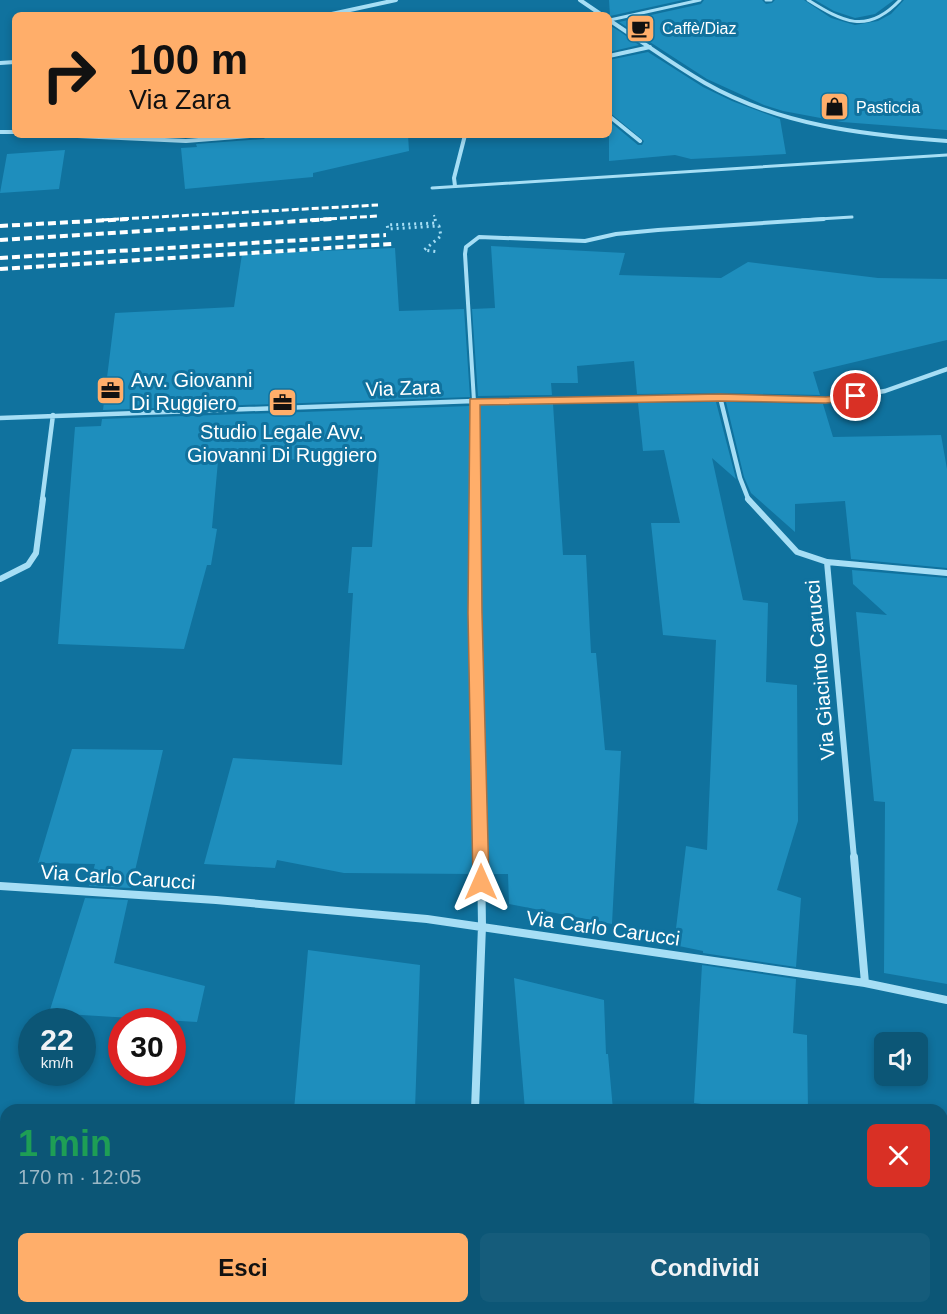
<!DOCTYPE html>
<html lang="it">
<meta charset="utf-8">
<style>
:root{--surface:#0c5676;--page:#155c7b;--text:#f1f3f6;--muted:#9ab7c5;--accent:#ffae6a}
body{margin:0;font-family:Arial,sans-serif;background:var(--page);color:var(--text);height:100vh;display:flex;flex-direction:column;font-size:22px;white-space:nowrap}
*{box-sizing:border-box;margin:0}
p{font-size:20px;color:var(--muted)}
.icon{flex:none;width:33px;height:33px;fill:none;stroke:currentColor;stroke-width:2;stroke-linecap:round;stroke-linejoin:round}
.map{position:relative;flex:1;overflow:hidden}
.panel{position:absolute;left:0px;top:1104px;width:948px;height:210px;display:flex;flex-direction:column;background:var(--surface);border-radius:18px 18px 0 0;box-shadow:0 3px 9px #0003}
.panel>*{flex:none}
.banner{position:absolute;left:12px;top:12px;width:600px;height:126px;border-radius:9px;box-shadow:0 3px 9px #0003;background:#ffae6a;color:#111;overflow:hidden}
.buttons{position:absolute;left:874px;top:1032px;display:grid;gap:12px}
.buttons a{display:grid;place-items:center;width:54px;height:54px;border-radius:9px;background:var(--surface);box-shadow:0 3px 9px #0003;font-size:30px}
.speed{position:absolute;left:18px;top:1008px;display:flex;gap:12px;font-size:30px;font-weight:700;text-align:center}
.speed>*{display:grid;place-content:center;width:78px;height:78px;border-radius:50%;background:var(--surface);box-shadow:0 3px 9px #0003;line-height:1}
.speed small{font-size:15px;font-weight:400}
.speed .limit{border:9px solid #d22;background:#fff;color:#111}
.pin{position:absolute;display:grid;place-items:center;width:51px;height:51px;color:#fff;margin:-26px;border:3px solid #fff;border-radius:50%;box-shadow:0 2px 6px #0007}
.me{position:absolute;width:66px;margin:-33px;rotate:0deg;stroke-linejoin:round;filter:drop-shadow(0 0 4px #0008)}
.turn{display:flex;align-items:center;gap:21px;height:126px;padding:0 18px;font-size:27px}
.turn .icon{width:78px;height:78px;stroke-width:2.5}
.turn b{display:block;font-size:42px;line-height:51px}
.round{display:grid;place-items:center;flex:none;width:63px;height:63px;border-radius:9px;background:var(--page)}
.summary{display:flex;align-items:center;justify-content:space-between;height:102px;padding:0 18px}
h1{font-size:36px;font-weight:800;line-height:45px;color:#1e9e55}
.primary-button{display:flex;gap:12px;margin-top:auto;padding:12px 18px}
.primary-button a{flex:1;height:69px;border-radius:9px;background:var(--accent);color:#111;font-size:24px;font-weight:800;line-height:69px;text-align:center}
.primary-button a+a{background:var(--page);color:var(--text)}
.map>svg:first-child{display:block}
</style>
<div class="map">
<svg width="947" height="1314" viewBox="0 0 947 1314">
<rect width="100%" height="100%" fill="#10729e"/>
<!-- building -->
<path fill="#1e8ebd" d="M 609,0 L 683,0 L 610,16 Z
M 704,0 L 762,0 L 766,4 L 772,3 L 775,0 L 804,0 L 831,18 L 855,25 L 878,21 L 891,14 L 904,0 L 947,0 L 947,130 L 842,122 L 783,111 L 764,105 L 707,79 L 619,22 L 701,4 Z
M 815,0 L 894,0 L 875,14 L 855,18 L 834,11 Z
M 609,25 L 619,31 L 639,45 L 609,52 Z
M 648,52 L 703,87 L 732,101 L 780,119 L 786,154 L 691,159 L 675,155 L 609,161 L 609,121 L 638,145 L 642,145 L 644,141 L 609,112 L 609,60 Z
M 268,135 L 408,135 L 409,151 L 313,173 L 313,177 L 185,189 L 181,148 L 197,147 L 196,144 L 264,139 Z
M 65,150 L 59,189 L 0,193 L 7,154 Z
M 491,246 L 625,253 L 619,275 L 721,278 L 748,262 L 878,278 L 947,279 L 947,340 L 813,372 L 820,395 L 720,393 L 637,394 L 634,361 L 577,366 L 578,383 L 551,383 L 552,395 L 478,396 L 472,309 L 495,308 Z
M 395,248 L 399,311 L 464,309 L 470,397 L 103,410 L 115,313 L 234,307 L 242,254 Z
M 716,402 L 736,479 L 712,458 L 743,600 L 768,603 L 766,682 L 797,685 L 798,821 L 777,890 L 801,898 L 796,967 L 703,953 L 703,951 L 674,945 L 686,846 L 707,850 L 716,640 L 663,635 L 651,523 L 680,523 L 664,450 L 643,451 L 638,403 Z
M 726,402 L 823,404 L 833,437 L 941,435 L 947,469 L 947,568 L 851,559 L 845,501 L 795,504 L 795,532 L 751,493 L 744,477 Z
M 553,404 L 563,555 L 586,555 L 591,653 L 596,653 L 605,750 L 621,751 L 612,924 L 509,904 L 508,874 L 487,874 L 478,405 Z
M 470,406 L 469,499 L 475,874 L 344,873 L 277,860 L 275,868 L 204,864 L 233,758 L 342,765 L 353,593 L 348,593 L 352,547 L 372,547 L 379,458 L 218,461 L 212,528 L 217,529 L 211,565 L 207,565 L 184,649 L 58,644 L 75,427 L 101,426 L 102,419 Z
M 852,570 L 947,578 L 947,984 L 884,973 L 885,802 L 874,801 L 856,612 L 887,615 L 853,584 Z
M 72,749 L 163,750 L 131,888 L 89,886 L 95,864 L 38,863 Z
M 85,898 L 128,900 L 114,963 L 205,986 L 197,1022 L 49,1013 Z
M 308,950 L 420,965 L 415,1110 L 294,1110 Z
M 702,965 L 796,979 L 793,1033 L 807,1035 L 808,1110 L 744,1110 L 694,1103 Z
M 514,978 L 604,1000 L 606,1054 L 608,1054 L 613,1110 L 525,1110 Z"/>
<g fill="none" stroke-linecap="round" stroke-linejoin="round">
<!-- path-far1 -->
<path stroke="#a6def5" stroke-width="2" stroke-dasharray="1.5 3" stroke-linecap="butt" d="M 434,215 L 435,220"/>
<!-- path -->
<path stroke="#a6def5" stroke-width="3" stroke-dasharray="2 4" stroke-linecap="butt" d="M 435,219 L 436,223 L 387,225 L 388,229 L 439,226 L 441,236 L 424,250 L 439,252"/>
<!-- service-far1 -->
<path stroke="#a6def5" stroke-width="3" d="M 802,220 L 852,217"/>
<!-- service -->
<path stroke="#a6def5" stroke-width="4" d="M 474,401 L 465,254 L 466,247 L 479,237 L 585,241 L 616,234 L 658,230 L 824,219"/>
<!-- pedestrian -->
<path stroke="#a6def5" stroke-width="3" d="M 766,0 L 771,0
M 808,0 C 843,22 867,35 900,0
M 610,20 L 700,0
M 432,188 L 947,155"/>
<!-- minor-far3 -->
<path stroke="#a6def5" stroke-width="4" d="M 580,0 L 602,15
M 327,15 L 396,0
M 609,20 C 641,41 672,64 705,83 C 779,125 863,135 947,141
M 609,56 L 650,47
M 0,63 L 15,62
M 609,116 L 640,141
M 0,132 L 15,132
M 56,135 L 186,141 L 264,135
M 455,186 L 454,178 L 465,135"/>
<!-- minor-far2 -->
<path stroke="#a6def5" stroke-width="4.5" d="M 720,397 L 740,478 L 749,501
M 474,401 L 474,501
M 0,418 L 474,401 L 720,397 L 826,400 L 885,391 L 947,369
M 42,501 L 53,415"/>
<!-- minor-far1 -->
<path stroke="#a6def5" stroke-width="6" d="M 474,499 L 481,858
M 748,499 L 797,552 L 827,562 L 854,858
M 827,562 L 947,573
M 0,579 L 28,565 L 36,553 L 43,499"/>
<!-- minor -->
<path stroke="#a6def5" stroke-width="8" d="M 854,857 L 865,983
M 0,886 L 216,900 L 427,919 L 865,983 L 947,1000
M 475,1110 L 482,926 L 481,857
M 468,1314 L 469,1308"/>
<!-- rail-far1 -->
<path stroke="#fff" stroke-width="3" stroke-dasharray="7 3" stroke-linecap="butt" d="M 102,220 L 378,205
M 310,220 L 378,216"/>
<!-- rail -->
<path stroke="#fff" stroke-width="4" stroke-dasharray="8 4" stroke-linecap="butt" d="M 0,226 L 129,219
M 0,240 L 333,219
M 0,258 L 386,235
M 0,269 L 392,244"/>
</g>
<!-- route -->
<path fill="#ffae6a" stroke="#a67145" stroke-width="1.5" d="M 856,393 L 860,394 L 860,399 L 826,403 L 720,401 L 480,405 L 482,613 L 489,882 L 487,887 L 481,889 L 475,887 L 473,882 L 468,613 L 470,399 L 720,394 L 826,397 Z"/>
<!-- icons -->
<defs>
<symbol id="cafe-square" viewBox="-11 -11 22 22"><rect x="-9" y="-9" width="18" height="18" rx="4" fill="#ffae6a" stroke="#10729e"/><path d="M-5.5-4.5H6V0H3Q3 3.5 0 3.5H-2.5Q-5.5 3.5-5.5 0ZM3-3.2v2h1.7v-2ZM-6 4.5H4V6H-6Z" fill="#111"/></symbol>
<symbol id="shop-square" viewBox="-11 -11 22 22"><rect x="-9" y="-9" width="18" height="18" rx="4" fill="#ffae6a" stroke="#10729e"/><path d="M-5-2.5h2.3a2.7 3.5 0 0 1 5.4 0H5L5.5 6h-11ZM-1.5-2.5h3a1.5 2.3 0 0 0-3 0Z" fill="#111"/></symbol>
<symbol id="office-square" viewBox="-11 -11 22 22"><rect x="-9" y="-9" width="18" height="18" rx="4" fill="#ffae6a" stroke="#10729e"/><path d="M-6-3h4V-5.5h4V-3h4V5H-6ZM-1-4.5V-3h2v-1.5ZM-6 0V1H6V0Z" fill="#111"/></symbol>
</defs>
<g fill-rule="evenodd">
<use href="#cafe-square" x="624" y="12" width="33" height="33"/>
<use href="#shop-square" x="818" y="90" width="33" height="33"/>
<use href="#office-square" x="94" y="374" width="33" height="33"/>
<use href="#office-square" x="266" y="386" width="33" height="33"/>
</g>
<g text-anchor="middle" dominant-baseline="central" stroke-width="6" stroke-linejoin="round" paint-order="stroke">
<!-- far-poi labels -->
<g font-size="16" fill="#fff" stroke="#10729e" text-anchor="start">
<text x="662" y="28">Caffè/Diaz</text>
<text x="856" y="107">Pasticcia</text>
</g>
<!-- poi labels -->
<g font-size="20" fill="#fff" stroke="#10729e" text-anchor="start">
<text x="131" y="380">Avv. Giovanni<tspan x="131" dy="23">Di Ruggiero</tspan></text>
<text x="282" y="432" text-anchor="middle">Studio Legale Avv.<tspan x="282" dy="23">Giovanni Di Ruggiero</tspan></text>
</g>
<!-- street labels -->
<g font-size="20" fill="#fff" stroke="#10729e">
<text transform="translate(403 388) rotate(-2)">Via Zara</text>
<text transform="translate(820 670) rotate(-95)">Via Giacinto Carucci</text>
<text transform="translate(118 877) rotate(4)">Via Carlo Carucci</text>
<text transform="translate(603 928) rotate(8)">Via Carlo Carucci</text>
</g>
</g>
</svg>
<div class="buttons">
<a><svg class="icon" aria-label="sound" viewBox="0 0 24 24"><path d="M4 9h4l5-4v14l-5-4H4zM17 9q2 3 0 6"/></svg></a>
</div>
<div class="speed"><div>22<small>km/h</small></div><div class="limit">30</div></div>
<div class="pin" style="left:856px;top:396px;background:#d93025"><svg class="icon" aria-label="arrive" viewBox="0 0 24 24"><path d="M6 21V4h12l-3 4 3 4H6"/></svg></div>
<svg class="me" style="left:481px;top:882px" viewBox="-20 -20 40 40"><path d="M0-17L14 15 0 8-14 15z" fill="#ffae6a" stroke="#fff" stroke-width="4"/></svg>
<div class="banner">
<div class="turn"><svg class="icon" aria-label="right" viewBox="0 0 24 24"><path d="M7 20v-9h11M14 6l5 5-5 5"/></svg><div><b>100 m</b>Via Zara</div></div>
</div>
<section class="panel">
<div class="summary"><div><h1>1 min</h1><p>170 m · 12:05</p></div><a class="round" style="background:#d93025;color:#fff"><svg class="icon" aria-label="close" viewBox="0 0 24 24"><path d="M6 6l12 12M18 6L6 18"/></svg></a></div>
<div class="primary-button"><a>Esci</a><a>Condividi</a></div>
</section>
</div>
